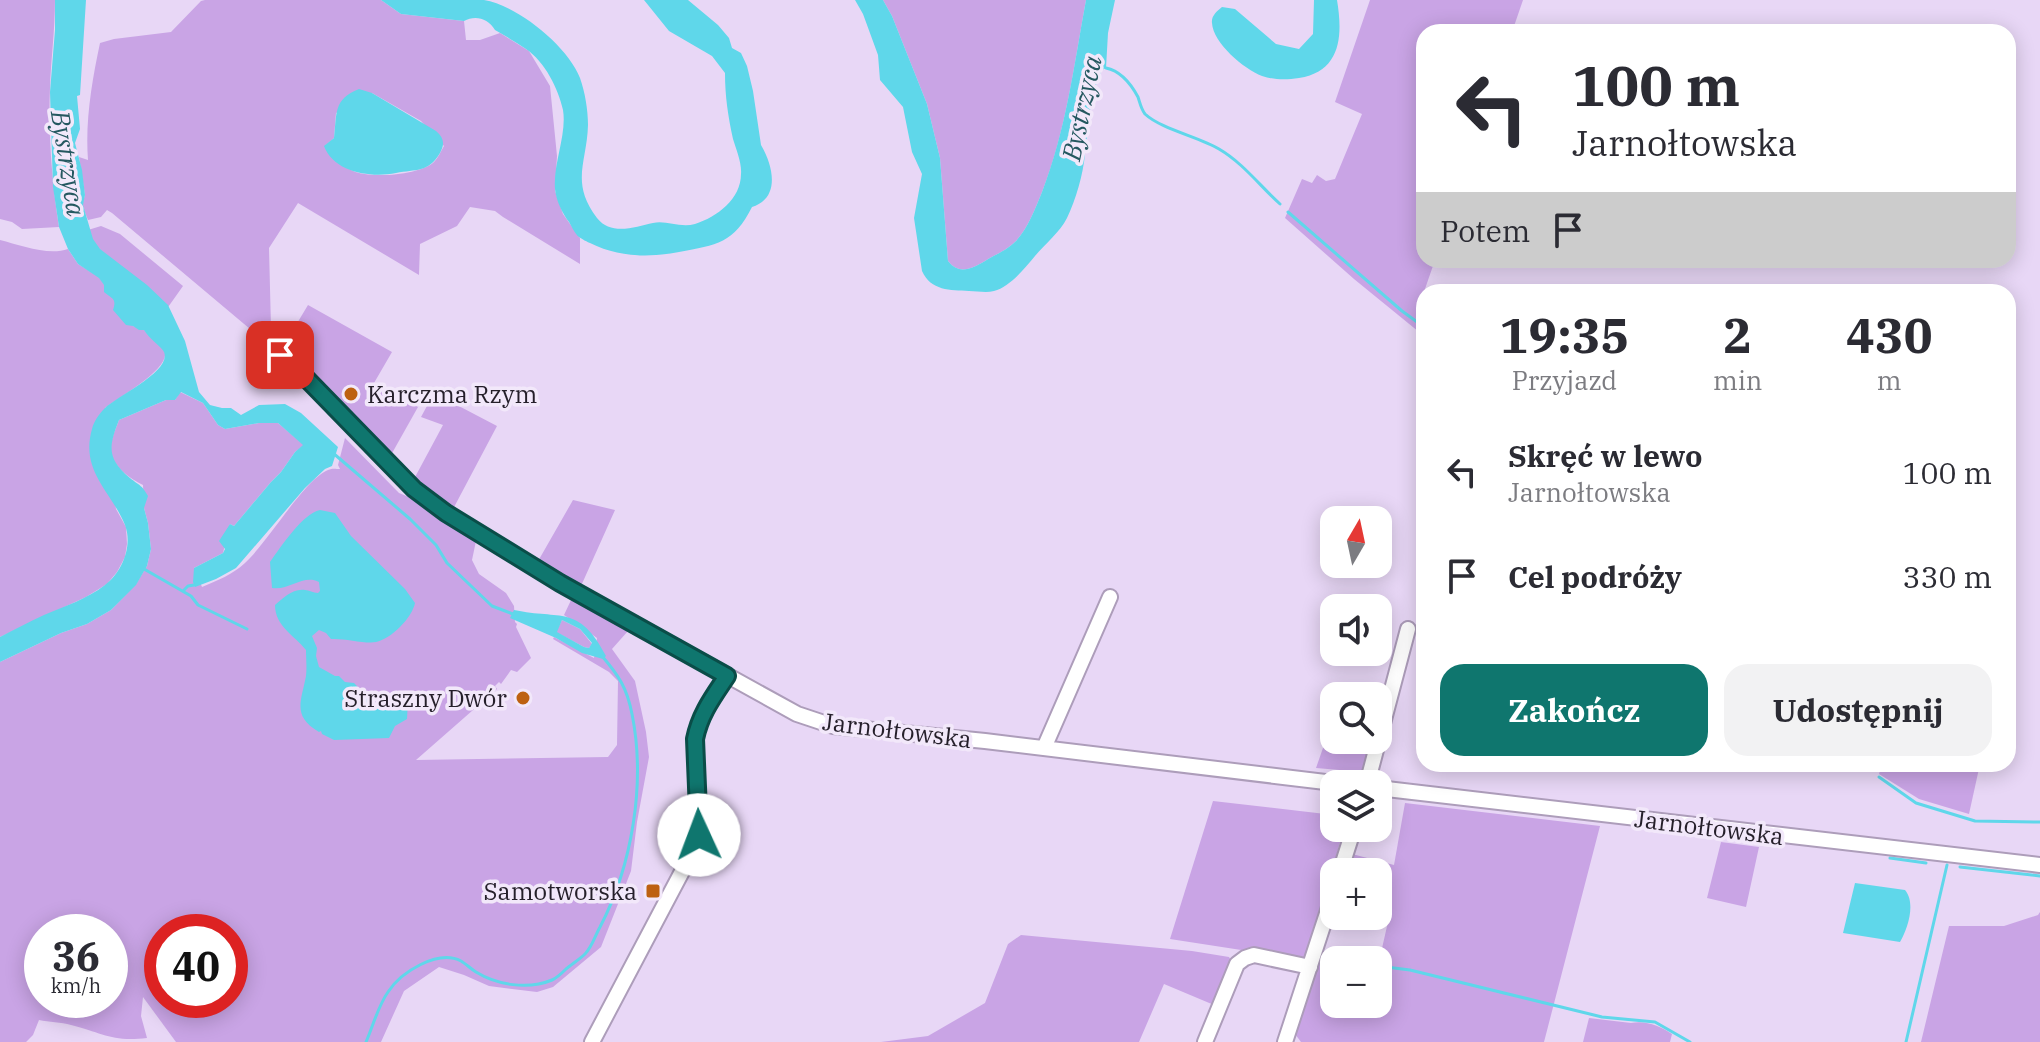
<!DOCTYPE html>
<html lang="pl">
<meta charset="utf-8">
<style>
:root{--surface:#fff;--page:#f2f2f3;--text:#2b2b33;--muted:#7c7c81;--accent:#0f766e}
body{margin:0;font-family:"IBM Plex Serif",serif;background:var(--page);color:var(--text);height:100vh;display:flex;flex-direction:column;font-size:30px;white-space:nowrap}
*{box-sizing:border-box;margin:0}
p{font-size:26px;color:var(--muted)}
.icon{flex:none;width:44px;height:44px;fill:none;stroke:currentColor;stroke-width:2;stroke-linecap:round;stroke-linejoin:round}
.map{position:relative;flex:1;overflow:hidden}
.panel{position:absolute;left:1416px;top:284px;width:600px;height:488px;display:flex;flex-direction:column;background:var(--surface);border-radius:24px;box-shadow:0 4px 20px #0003}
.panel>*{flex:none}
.guide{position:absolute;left:1416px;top:24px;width:600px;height:244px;border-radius:24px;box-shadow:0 4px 20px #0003;background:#fff;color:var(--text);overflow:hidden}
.needle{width:52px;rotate:9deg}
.fabs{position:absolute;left:1320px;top:506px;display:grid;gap:16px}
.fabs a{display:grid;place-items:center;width:72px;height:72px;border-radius:16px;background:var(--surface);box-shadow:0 4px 20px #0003;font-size:40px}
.speed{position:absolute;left:24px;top:914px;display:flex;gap:16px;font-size:40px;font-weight:700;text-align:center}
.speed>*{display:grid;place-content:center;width:104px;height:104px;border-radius:50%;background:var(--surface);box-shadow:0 4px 20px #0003;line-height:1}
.speed small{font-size:20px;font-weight:400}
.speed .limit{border:12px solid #d22;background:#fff;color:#111}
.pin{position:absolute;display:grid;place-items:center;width:68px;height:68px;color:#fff;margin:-34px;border-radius:16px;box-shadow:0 4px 12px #0006}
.me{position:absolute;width:88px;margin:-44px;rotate:358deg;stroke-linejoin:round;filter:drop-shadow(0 0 6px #0008)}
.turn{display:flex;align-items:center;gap:28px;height:168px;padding:0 24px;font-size:36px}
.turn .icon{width:104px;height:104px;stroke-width:2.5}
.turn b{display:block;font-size:56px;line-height:68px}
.then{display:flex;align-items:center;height:76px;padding:0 24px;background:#0003;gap:16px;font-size:30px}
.eta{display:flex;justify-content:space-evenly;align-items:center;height:136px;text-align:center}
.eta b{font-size:48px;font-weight:700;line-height:56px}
.primary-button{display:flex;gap:16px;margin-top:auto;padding:16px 24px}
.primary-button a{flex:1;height:92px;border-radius:24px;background:var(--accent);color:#fff;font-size:32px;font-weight:700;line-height:92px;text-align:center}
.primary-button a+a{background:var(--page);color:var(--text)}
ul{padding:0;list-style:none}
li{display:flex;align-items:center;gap:24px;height:104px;padding:0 24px}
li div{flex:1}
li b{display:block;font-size:30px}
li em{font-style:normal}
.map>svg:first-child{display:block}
</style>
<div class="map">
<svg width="2040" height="1042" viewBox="0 0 2040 1042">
<rect width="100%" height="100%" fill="#e8d7f6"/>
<!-- green -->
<path fill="#c9a4e5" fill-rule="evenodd" d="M 0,0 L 55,0 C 55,30 51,59 50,88 C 48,135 52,182 59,227 L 22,229 L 12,222 L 0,219 Z
M 205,0 L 381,0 L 401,14 L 464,21 L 466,40 L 480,40 L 500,33 L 529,51 L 550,86 L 557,156 L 555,191 L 563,214 L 580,238 L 580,264 L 503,217 L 495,211 L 470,207 L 457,226 L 420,244 L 419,275 L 298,203 L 269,248 L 271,328 L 262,339 L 112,213 L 107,210 L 101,217 L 88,220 L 82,205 L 85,195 L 79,157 L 88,160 C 85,121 92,81 100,43 L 114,39 L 171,32 L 201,1 ZM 372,93 L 421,121 L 444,146 C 441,151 438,158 434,162 C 421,175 370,179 353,171 C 343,167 333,154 325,146 L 334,138 L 336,113 Z
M 883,0 L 1086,0 C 1074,65 1066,131 1042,192 C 1035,209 1028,228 1016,241 C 1006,251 996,254 985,261 C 971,269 959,275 948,261 L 940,158 L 927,104 L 892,16 Z
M 1370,0 L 1523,0 L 1512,32 L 1424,32 L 1424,260 L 1435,260 L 1417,312 L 1424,319 L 1424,334 L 1419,332 L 1354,279 L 1285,218 L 1302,179 L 1312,183 L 1317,175 L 1326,181 L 1335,179 L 1362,114 L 1335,102 Z
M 101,226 L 120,234 L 183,286 L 166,310 L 95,245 L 88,230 Z
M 0,240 C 20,245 48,256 68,249 L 78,264 L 99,277 L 133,326 L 144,329 C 148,338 162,344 165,353 C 168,370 118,398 105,408 L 116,509 L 126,527 L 127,544 L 125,557 L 117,572 L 107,584 L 86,597 L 0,637 Z
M 308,305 L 392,352 L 374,383 L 418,407 L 391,455 L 284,345 Z
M 180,392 L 203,403 L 218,425 L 225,429 L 259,423 L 278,423 L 304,445 L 295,452 L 281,472 L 271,482 L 234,526 L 230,524 L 223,553 L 194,568 L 202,587 C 218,580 232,575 245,563 C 267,543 305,479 328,470 C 333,468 335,469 340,469 L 338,465 L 345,438 L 399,493 L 416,500 L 476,541 L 472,560 L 479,574 L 506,593 L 514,606 L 515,622 L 517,624 L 516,627 L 531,658 L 517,672 L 511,670 L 501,684 L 499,682 L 495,686 L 497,689 L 416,760 L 608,757 L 617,745 L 618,681 L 609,672 L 553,639 L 554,637 L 594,658 L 597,638 L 564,615 L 572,598 L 628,631 L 612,649 L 635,681 L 646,732 L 649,757 L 637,822 L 631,871 L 601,947 L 553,987 L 537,992 L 489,986 L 464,975 L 439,967 L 404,991 L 381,1042 L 176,1042 L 143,997 L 141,1016 L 147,1038 C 111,1042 103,1033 71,1025 C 61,1022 49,1022 39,1020 L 33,1035 L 26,1042 L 0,1042 L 0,662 L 61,633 L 87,624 L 111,610 L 136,584 L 147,566 L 151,549 L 148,523 L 144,508 L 143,485 C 131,479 113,467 111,452 C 109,442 116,429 119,420 L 166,400 L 175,400 ZM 42,932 L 110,932 L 110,1000 L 42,1000 ZM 162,932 L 230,932 L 230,1000 L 162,1000 Z
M 434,393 L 497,426 L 452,511 L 414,479 L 443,425 L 421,417 Z
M 573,500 L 615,510 L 581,586 L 537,563 Z
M 562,620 L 580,629 L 592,644 L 589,648 L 584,647 L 556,632 Z
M 1331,725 L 1334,726 L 1334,740 L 1372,740 L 1363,772 L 1316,768 Z
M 1882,764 L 1980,764 L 1969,814 L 1919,799 L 1879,774 Z
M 1213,801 L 1334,815 L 1334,828 L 1344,828 L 1307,960 L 1170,939 Z
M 1405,803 L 1600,826 L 1544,1042 L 1301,1042 L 1295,1034 L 1317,963 L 1334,965 L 1334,1004 L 1378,1004 L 1378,966 L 1390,913 L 1378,910 L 1378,872 L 1347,872 L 1352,854 L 1394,865 Z
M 1721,842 L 1759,847 L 1746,907 L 1707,898 Z
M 2040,912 L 2040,1042 L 1921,1042 L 1949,926 L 2004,926 L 2038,915 Z
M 1021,935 L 1192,951 L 1229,957 L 1232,962 L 1214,1005 L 1164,984 L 1139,1042 L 881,1042 L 928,1036 L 985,1003 L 1008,944 Z
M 1589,1018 L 1631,1023 C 1645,1020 1661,1026 1672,1034 L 1670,1042 L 1583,1042 Z"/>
<!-- water -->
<path fill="#5fd7ea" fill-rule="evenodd" d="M 55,0 L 86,0 L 80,95 L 77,96 L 80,129 L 75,143 L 82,170 L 85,195 L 83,205 L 93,239 L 100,249 L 147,285 L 168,305 L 185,341 L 199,392 L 210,405 L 222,408 L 231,408 L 241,415 L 259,405 L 285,404 L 301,413 L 338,447 L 332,466 L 325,469 L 305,488 L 236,568 L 216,579 L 195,587 L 193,582 L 194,568 L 223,553 L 225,549 L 219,541 L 230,524 L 234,526 L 271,482 L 281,472 L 295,452 L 303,445 L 278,423 L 259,423 L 225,429 L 218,425 L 203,403 L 181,392 L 175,400 L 166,400 L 119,420 C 109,446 106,458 130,478 C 140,486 142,485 148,496 L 144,508 L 148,523 L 151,549 L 147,566 L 136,585 L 111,610 L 87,624 L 61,633 L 0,662 L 0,637 C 15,629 29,622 44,615 C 65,606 87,599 105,585 C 122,572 133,546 125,525 C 111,491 80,471 92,429 C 94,421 99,414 105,408 C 117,396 172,371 164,352 C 162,347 149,339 144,330 L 139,330 L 133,326 L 126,325 L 113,310 C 117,298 112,299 104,292 L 104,285 L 99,278 L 78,264 L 68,249 L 59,227 L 53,187 L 50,92 L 55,30 Z
M 381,0 C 405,0 429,0 454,0 C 463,0 474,0 484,0 C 517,5 568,46 580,78 C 585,92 588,110 588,125 C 587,163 570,182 597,218 C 611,236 635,227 653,223 C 666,220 680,228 695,224 C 717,217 741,199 741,174 C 742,163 736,149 733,139 C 728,116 725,96 725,73 L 712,56 L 669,31 L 644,0 L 688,0 L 718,25 L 729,38 L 732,48 L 741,53 L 747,66 L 753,91 L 761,145 C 773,165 781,198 752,207 C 734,243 717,245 679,252 C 648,258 618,257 590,243 C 589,243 580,238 579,237 C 575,234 572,227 569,222 C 562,213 556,200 555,189 C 553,163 567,135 563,110 C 558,88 545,62 526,49 C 516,42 505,36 495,30 C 488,18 475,15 464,21 L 401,14 Z
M 855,0 L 883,0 L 892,16 L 927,104 L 940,158 L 948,261 C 959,275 971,269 985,261 C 996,254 1006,251 1016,241 C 1028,228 1035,209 1042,192 C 1066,130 1074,65 1086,0 L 1115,0 L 1108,33 L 1106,68 L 1102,70 C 1089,97 1089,124 1085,154 C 1083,175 1076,199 1067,218 C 1060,232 1045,244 1035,256 C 1025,268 1010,287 994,291 C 986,293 977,291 969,291 C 950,290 931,291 922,271 L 914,218 L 922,174 L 912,152 L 903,107 L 880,80 L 878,55 L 863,14 Z
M 1314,0 L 1337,0 C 1343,36 1341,71 1299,78 C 1286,80 1275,80 1262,76 C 1244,69 1213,43 1212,23 C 1211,16 1217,11 1222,7 L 1235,9 L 1276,44 L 1299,49 L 1313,34 Z
M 359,89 L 372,93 L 436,131 C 444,138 445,144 440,153 C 428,173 416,169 396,173 C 372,178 334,173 324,146 L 334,138 C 337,114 333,99 359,89 Z
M 320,510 L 335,513 L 351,536 L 405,589 L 415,603 C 412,618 391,639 376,642 C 365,644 344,638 331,639 L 326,633 L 319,630 L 312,636 L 317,648 L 316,656 L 319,667 L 335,676 L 339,676 L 345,682 L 354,683 L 373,703 L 377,705 L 408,701 L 407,719 L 395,726 L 389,738 L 334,740 L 322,734 L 321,731 L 319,732 C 292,716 301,702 306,676 C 307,668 306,658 306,650 C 294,635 275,626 275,605 C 283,598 293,588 305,590 C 309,590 313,593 318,593 L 320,591 L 319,582 C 303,574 289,591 272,588 L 270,562 C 281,547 302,514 320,510 Z
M 514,610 C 561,620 579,604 606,656 L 603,659 L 582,653 L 556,638 L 510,618 ZM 562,620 L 580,629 L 592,643 L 589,648 L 584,647 L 557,632 Z
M 1855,883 L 1905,890 C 1916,903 1908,928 1900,942 L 1843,933 Z"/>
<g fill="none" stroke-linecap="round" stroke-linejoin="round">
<!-- stream -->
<path stroke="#5fd7ea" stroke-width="3" d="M 1106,68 C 1121,71 1131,84 1138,97 C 1140,103 1141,109 1145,114 C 1161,129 1199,137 1219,149 C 1243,163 1260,186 1280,204
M 1288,212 L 1402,311 L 1424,327
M 333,453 L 410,519 L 436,545 L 447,563 L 492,606 L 513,614
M 144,569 L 191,596 L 198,605 L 247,629
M 184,590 L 188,586 L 194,585
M 1867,764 L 1871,768
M 1879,777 L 1916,803 L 1975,821 L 2040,822
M 1890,858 L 1926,863
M 1960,867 L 2040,876
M 1320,959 L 1334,961
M 1378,966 L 1410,970 L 1602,1017 L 1655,1022 L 1690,1042
M 366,1042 C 373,1026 378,1006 388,992 C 401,972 438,949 461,961 C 466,964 471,969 476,972 C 497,985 528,990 552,980 C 557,978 562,973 566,969 C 572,964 580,959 585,954 C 592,947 595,936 600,927 C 632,866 646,783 632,714 C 627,688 619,676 602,656
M 1906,1042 L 1947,865"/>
<defs>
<path id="minor" d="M 280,355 L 316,388 L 414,489 L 446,513 L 560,583 L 797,714 L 833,726 L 985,741 L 1342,784
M 1044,748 L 1110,597
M 1367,784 L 1408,629
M 1378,788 L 2040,865
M 1340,872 L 1354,828
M 592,1042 L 695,847 L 699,835 L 695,739 C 700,714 713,697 727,676
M 1205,1042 L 1237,964 L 1245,958 L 1254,955 L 1310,967
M 1285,1042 L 1334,892"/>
</defs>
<!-- minor casing -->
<use href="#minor" stroke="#ad9dba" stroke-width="18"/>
<!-- minor -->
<use href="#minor" stroke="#fff" stroke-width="14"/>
</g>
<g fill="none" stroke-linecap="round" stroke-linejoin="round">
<defs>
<path id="route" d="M 280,355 L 303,375 L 414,489 L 446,513 L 560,583 L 727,676 C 713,697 700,714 695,739 L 699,835"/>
</defs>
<!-- route casing -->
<use href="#route" stroke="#0a4d48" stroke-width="20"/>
<!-- route -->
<use href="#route" stroke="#0f766e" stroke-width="14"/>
</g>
<!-- markers -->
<g fill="#bd6111" stroke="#f2e8fa" stroke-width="3">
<circle cx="351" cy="394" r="8"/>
<circle cx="523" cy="698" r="8"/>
<rect x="645" y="883" width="16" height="16" rx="4"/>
</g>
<g text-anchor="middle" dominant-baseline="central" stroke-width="7" stroke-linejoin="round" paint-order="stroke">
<!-- poi labels -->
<g font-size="24" fill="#251f2a" stroke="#f2e8fa" text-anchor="end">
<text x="367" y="394" text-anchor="start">Karczma Rzym</text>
<text x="507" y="698">Straszny Dwór</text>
<text x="637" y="891">Samotworska</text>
</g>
<!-- street labels -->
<g font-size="24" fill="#251f2a" stroke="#f2e8fa">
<text transform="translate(897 730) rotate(7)">Jarnołtowska</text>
<text transform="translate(1709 827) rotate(7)">Jarnołtowska</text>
</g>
<!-- water labels -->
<g font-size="26" font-style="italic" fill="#255860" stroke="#f2e8fa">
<text transform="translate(1081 108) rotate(-78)">Bystrzyca</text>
<text transform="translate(69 163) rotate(81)">Bystrzyca</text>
</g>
</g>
</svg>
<div class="fabs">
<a><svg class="needle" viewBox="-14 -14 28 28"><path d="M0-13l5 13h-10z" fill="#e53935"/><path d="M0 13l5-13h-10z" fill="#7c7c81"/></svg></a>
<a><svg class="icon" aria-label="sound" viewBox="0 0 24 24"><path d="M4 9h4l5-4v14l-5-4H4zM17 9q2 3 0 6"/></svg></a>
<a><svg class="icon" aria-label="search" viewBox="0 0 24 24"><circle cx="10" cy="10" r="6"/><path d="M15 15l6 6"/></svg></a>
<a><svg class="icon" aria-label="layers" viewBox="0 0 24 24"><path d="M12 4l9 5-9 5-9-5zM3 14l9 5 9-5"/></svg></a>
<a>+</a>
<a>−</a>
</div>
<div class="speed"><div>36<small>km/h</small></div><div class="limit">40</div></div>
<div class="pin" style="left:280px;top:355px;background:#d93025"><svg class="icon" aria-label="arrive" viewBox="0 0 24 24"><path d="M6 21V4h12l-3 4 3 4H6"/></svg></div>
<svg class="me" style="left:699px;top:835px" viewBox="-20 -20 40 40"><circle r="19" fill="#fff"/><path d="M0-13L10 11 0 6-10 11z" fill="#0f766e"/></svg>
<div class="guide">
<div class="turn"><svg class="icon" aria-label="left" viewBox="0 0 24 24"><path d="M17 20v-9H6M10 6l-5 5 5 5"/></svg><div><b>100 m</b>Jarnołtowska</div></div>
<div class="then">Potem<svg class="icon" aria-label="arrive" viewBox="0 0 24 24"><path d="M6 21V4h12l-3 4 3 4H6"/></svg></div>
</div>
<section class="panel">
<div class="eta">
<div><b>19:35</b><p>Przyjazd</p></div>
<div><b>2</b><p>min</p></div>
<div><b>430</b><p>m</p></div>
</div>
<ul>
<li><svg class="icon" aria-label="left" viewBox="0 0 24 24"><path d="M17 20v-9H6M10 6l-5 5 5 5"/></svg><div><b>Skręć w lewo</b><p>Jarnołtowska</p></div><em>100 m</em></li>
<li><svg class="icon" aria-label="arrive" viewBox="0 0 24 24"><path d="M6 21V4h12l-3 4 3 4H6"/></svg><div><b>Cel podróży</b></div><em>330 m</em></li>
</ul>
<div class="primary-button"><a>Zakończ</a><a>Udostępnij</a></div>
</section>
</div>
